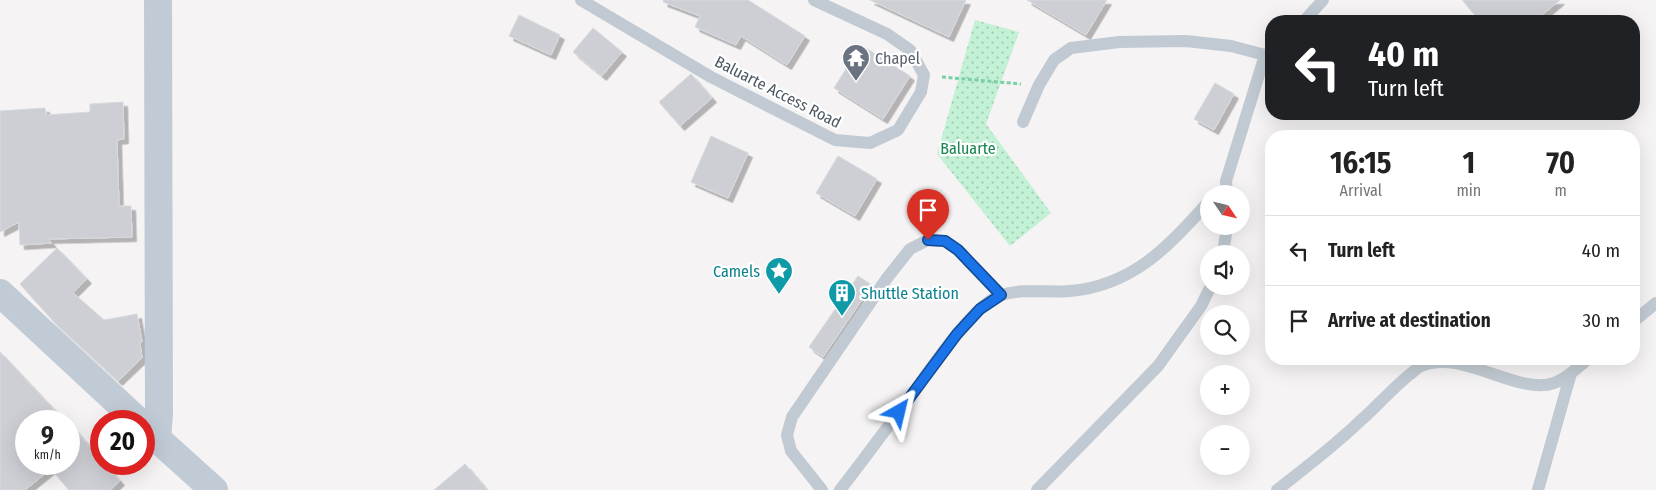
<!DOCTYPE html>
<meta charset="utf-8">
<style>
:root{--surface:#fff;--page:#f2f2f2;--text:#222;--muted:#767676;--line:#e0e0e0}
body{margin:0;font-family:"Fira Sans Condensed",sans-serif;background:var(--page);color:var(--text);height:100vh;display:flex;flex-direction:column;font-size:19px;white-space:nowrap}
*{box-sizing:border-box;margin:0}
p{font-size:16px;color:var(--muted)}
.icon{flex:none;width:28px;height:28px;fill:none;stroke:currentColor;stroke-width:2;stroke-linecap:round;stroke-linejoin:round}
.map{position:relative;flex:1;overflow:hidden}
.drawer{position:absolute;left:1265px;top:130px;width:375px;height:235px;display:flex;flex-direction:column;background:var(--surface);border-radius:20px;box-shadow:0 5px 20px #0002}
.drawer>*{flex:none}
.hud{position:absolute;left:1265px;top:15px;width:375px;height:105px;border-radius:20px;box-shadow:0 5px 20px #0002;background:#202124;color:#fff;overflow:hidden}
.needle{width:32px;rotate:125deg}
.controls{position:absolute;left:1200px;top:185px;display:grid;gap:10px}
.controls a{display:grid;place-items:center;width:50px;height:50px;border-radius:50%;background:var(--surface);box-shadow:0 5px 20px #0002;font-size:25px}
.speed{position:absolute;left:15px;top:410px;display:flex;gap:10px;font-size:25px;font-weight:700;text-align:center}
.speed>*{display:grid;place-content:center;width:65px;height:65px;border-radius:50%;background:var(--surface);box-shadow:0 5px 20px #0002;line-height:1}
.speed small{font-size:12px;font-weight:400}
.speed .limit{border:8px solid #d22;background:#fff;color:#111}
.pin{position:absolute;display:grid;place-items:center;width:42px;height:42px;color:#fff;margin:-51px -21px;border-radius:50% 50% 50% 0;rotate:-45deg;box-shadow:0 0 5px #0007}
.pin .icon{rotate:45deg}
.me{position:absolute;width:55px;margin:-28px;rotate:37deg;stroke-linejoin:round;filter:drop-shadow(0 0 4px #0008)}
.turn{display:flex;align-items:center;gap:18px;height:105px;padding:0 20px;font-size:22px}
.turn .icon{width:65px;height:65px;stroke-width:2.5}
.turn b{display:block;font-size:35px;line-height:42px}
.eta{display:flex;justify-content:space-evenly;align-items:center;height:85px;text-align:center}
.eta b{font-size:30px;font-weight:700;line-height:35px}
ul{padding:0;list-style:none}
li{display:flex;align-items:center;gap:15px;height:70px;padding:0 20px;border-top:1px solid var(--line)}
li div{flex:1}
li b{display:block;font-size:19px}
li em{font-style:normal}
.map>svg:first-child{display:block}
</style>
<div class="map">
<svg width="1656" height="490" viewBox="0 0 1656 490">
<defs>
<pattern id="park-dots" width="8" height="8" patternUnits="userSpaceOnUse" patternTransform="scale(1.25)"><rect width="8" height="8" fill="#c3f1d5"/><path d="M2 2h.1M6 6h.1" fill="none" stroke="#a0c6b0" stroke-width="1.8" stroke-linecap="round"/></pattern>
<filter id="shadow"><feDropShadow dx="4.5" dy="4.5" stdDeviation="0" flood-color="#0004"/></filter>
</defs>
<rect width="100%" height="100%" fill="#f5f3f3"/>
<!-- park -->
<path fill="url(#park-dots)" d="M 975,20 L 1019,32 L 986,124 L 1051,213 L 1010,246 L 937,154 Z"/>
<!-- building -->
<path fill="#cdcfd5" stroke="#d7d9de" filter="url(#shadow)" d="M 664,0 L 748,0 L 805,36 L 787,65 L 741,36 L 736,45 L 695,27 L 700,16 L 663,2 Z
M 870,0 L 966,0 L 949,37 Z
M 1027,0 L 1107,0 L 1086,35 Z
M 1462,0 L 1560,0 L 1535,21 L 1480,21 Z
M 519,15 L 560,35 L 551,55 L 509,36 Z
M 593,28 L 622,52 L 602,76 L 573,52 Z
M 861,45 L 910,76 L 883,119 L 834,88 Z
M 691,74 L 712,98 L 680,126 L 659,102 Z
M 1215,83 L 1234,94 L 1214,130 L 1194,119 Z
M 123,102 L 124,139 L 117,140 L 119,206 L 131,206 L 132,237 L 48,239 L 52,243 L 20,245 L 19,222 L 0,232 L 0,111 L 45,108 L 46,115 L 90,112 L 90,104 Z
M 711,136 L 748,153 L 728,198 L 691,182 Z
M 838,156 L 877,179 L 855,216 L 816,193 Z
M 57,248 L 87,279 L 73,293 L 104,320 L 137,314 L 142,342 L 140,343 L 142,358 L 118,381 L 55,323 L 20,284 Z
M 858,276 L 872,285 L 823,357 L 809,347 Z
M 0,352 L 65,421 L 26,421 L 26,464 L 69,464 L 69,423 L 101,459 L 101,464 L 105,464 L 120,481 L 110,490 L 69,490 L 51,469 L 25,490 L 0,490 Z
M 465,464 L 487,490 L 434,490 Z"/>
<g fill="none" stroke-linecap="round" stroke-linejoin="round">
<!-- path -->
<path stroke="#7ad0a6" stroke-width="3" stroke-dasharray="4 2.5" stroke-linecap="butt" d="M 942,77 L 1021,84"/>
<!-- lane -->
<path stroke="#c1cad2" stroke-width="12" d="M 581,0 L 711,77 L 835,140 L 870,143 L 898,130 L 921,92 L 924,75 L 910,50 L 887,34 L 814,0
M 1304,21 L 1323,0
M 1023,122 L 1039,85 L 1054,60 L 1071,48 L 1119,42 L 1186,41 L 1231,46 L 1265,55 L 1271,52
M 1227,194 L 1226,181 L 1265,55
M 1223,254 L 1227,226
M 1634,321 L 1656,303
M 822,490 L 791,451 L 787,435 L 792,417 L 887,278 L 910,249 L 928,240 L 945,241 L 958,250 L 1001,295
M 840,490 C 865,458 889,425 913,393 C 931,368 974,304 1001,295 C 1023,288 1048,293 1070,291 C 1132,286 1170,246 1209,201
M 1037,490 L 1158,366 L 1201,306 L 1211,286
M 1277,490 C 1305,468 1333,447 1359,422 C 1376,407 1391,390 1409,375 C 1413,372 1417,368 1421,366 C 1461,348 1518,396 1554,383 C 1567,379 1578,367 1588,359
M 1538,490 L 1571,373"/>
<!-- secondary -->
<path stroke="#c1cbd6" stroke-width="28" d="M 0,293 L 138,421
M 144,427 L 214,490
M 157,439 L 159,414 L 158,0"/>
</g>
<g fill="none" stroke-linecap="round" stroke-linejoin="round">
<defs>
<path id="route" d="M 899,412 L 957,334 L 980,309 L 1001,295 L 958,250 L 945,241 L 928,240"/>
</defs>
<!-- route casing -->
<use href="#route" stroke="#114b97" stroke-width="12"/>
<!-- route -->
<use href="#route" stroke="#1a73e8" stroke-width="9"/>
</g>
<!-- icons -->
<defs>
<symbol id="temple-pin" viewBox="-11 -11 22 30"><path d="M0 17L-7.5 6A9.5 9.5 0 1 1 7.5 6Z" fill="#6b7280" stroke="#fff"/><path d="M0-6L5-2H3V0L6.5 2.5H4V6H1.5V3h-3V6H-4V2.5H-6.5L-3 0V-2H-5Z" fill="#fff"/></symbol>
<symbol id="sight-pin" viewBox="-11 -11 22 30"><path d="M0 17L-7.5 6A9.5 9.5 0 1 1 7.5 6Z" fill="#0f9aa8" stroke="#fff"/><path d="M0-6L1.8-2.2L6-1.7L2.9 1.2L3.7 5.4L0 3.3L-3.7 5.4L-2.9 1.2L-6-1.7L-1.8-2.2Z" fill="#fff"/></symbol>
<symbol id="building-pin" viewBox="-11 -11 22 30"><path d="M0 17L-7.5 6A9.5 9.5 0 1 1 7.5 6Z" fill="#0f9aa8" stroke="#fff"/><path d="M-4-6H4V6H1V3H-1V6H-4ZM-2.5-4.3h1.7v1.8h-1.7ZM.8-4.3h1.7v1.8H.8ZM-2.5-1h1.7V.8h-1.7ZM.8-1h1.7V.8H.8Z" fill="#fff"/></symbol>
</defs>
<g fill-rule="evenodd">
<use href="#temple-pin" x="840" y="42" width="32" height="43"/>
<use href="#sight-pin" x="763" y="255" width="32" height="43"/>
<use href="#building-pin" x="826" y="277" width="32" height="43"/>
</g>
<g text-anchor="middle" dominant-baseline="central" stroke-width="4.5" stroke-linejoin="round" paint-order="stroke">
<!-- worship labels -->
<g font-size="16" fill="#5b616d" stroke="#fff" text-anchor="start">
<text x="875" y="58">Chapel</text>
</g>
<!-- street labels -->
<g font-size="16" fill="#4a5661" stroke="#fff">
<text transform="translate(778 92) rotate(27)">Baluarte Access Road</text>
</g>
<!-- park labels -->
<g font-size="16" fill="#17864f" stroke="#fff">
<text x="968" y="148">Baluarte</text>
</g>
<!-- culture labels -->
<g font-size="16" fill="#0d838f" stroke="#fff" text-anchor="end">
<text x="760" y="271">Camels</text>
<text x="861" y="293" text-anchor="start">Shuttle Station</text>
</g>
</g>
</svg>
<div class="controls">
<a><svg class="needle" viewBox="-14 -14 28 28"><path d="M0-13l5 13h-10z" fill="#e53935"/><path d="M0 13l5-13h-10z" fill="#767676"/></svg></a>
<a><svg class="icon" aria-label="sound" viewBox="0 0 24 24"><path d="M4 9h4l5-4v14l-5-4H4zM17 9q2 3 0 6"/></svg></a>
<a><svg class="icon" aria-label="search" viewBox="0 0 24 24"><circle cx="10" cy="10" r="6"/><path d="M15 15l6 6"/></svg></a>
<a>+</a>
<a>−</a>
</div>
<div class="speed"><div>9<small>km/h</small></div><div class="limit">20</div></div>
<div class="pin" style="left:928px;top:240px;background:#d93025"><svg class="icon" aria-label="arrive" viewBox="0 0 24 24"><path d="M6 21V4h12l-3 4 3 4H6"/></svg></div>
<svg class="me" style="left:899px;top:412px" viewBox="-20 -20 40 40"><path d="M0-17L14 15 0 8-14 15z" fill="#1a73e8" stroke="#fff" stroke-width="4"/></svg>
<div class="hud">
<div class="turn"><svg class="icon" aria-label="left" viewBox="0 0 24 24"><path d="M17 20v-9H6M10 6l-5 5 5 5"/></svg><div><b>40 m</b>Turn left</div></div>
</div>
<section class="drawer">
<div class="eta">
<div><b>16:15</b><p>Arrival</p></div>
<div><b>1</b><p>min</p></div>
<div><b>70</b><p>m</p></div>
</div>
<ul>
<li><svg class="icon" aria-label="left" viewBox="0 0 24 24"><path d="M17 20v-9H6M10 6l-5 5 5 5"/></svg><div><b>Turn left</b></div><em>40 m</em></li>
<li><svg class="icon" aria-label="arrive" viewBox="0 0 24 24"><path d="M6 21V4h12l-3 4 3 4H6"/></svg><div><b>Arrive at destination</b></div><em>30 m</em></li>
</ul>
</section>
</div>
